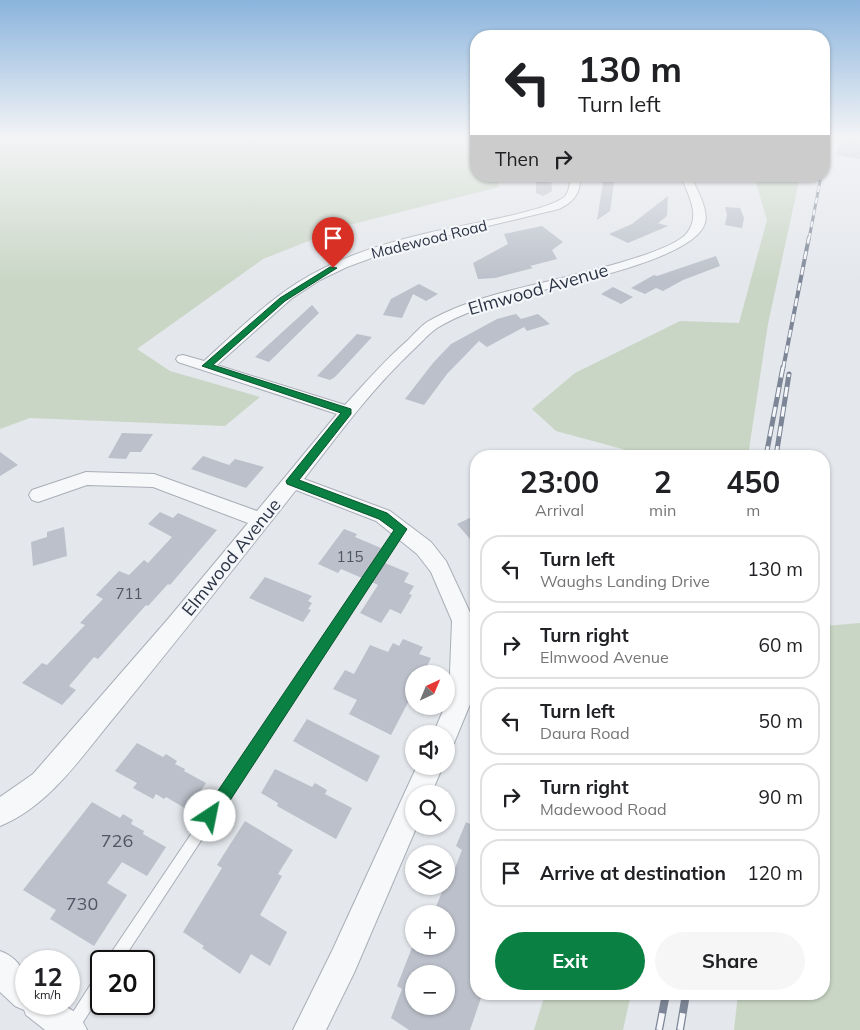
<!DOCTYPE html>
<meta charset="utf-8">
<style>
:root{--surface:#fff;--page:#f6f6f6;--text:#202124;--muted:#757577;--line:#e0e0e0;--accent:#0b8043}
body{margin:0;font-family:Mulish,sans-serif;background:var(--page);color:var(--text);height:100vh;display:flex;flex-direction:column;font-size:19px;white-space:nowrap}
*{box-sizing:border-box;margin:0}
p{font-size:16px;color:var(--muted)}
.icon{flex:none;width:28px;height:28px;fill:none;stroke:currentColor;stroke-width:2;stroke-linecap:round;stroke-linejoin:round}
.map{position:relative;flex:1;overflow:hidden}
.sheet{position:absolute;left:470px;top:450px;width:360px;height:550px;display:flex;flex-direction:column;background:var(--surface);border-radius:20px;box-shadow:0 1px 4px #0004}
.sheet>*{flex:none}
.guide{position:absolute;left:470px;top:30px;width:360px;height:152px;border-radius:20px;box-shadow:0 1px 4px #0004;background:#fff;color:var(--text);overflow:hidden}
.needle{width:32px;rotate:44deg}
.fabs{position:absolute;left:405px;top:665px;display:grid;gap:10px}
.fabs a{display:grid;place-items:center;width:50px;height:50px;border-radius:50%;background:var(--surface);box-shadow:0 1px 4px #0004;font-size:25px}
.speed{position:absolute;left:15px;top:950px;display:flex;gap:10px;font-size:25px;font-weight:700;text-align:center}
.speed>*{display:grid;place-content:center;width:65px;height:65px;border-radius:50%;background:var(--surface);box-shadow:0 1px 4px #0004;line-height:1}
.speed small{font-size:12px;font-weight:400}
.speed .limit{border:2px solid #111;border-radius:8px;background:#fff;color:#111}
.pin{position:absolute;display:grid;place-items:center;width:42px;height:42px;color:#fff;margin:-51px -21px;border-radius:50% 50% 50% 0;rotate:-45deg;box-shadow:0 0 5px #0007}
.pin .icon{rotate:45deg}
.me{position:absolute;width:55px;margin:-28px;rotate:34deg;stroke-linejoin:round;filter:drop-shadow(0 0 4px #0008)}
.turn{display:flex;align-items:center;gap:18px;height:105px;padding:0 25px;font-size:22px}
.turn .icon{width:65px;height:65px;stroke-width:2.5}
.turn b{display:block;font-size:35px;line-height:42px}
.then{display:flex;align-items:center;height:48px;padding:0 25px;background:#0003;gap:10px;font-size:19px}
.eta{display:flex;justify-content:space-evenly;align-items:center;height:85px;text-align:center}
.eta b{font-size:30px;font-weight:700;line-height:35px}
.cta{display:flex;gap:10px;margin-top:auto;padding:10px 25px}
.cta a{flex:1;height:58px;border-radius:30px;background:var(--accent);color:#fff;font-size:20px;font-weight:700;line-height:58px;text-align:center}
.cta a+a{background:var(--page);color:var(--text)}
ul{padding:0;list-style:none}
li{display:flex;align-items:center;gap:15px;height:68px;margin:0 10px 8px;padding:0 15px;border:2px solid var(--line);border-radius:20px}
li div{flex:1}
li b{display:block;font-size:19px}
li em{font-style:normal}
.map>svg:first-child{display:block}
</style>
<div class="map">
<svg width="860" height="1030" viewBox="0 0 860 1030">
<rect width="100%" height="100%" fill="#e4e7ec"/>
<!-- green -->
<path fill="#c9d6c5" d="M 0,137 L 476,137 L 476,176 L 495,176 L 499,187 L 349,225 L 263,259 L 137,349 L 170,371 L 260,397 L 225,426 L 30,418 L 0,429 Z
M 754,176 L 800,176 L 768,324 L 748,456 L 638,456 L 637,453 L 556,431 L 532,409 L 575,373 L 680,321 L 739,323 L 767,220 Z
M 860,623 L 860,1030 L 734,1030 L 738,994 L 824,994 L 824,626 Z
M 545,994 L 631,994 L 623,1030 L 534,1030 Z"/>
<!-- building -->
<path fill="#bbc0ca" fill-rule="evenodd" d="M 842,137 L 860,137 L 860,159 L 836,155 Z
M 536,176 L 551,176 L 552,191 L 543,196 L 536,193 Z
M 604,176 L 615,176 L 610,211 L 597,220 Z
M 668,196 L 667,216 L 658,223 L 668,226 L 628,243 L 609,234 L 632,224 Z
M 725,207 L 740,208 L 744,218 L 742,228 L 725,225 L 727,215 Z
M 542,226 L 563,242 L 552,250 L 557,259 L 530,266 L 533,268 L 495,278 L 478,279 L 473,263 L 508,244 L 504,234 Z
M 716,256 L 720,266 L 683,280 L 663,291 L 656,288 L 645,294 L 631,288 L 654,275 L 657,276 Z
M 419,284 L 438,294 L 426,301 L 413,294 L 402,318 L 383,315 L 391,299 Z
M 613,287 L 633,297 L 621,304 L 601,294 Z
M 312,305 L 319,313 L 269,362 L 255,357 Z
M 516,314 L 521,319 L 538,314 L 550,324 L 527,331 L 524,327 L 487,347 L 479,341 L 447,374 L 424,405 L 405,399 L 433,363 L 451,344 L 497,319 Z
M 357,334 L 372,337 L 335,377 L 330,380 L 317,376 Z
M 122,433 L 153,434 L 141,452 L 130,452 L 126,459 L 108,458 Z
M 0,452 L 18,465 L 0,476 Z
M 203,456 L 229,465 L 235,459 L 264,467 L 246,488 L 191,469 Z
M 160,512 L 173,518 L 178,513 L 217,530 L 170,585 L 168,584 L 148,606 L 146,605 L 98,659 L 94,657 L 69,686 L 76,690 L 62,705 L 22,683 L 42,663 L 47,665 L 85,625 L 80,623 L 103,599 L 96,595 L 119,571 L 129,575 L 144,560 L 148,563 L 172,537 L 148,524 Z
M 476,515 L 476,546 L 457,524 Z
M 64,527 L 67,556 L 33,566 L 31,542 L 47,537 L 47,532 Z
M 344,529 L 357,534 L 355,537 L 381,548 L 362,578 L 341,569 L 338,573 L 318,564 Z
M 385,563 L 409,573 L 404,582 L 414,586 L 409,594 L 412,595 L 401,614 L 390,609 L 381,623 L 360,613 L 378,585 L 372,582 Z
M 265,577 L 312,596 L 308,601 L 312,603 L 308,609 L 311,610 L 303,622 L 249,598 Z
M 403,639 L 423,647 L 419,654 L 431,658 L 423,674 L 414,674 L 414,691 L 391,735 L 349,714 L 357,700 L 333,689 L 345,670 L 354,674 L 370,645 L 388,652 L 393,643 L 399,646 Z
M 307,719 L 380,756 L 367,782 L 293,741 Z
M 137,743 L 163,757 L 166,754 L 177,761 L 175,764 L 185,769 L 184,771 L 206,783 L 188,810 L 166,797 L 164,799 L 156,794 L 153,799 L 133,788 L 137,783 L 115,771 Z
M 275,769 L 312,787 L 315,783 L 327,790 L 325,794 L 352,808 L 336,839 L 277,806 L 278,803 L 261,793 Z
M 92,802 L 120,818 L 123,814 L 133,820 L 131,824 L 144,831 L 143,834 L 166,847 L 147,876 L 122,862 L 107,883 L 127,895 L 94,946 L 50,919 L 56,910 L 23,890 Z
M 245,821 L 293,850 L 278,874 L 282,876 L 260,915 L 287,932 L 270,966 L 251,954 L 240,974 L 202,948 L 204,946 L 183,932 L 222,868 L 217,865 Z
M 466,822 L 476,827 L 476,995 L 481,998 L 470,1030 L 409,1030 L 391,1018 L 402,989 L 397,986 L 413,945 L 446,946 L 446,914 L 433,914 L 444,887 L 447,889 L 462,850 L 456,846 ZM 414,974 L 446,974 L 446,1006 L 414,1006 Z"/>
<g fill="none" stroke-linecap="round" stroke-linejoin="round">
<defs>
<path id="service" d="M 401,526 L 404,527 L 405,529 L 404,531 L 122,961 L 107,961 L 109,956 L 398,527 Z
M 101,974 L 101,994 L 78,1030 L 68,1030 L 66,1025 L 68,1020 L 96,976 Z"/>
<path id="minor" d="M 570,176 L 580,176 C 581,193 574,202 559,209 L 404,246 L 347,267 L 320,280 L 291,299 L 217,365 L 345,405 C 365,383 385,360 408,340 C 414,334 420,327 427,322 C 451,308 478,299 505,292 C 540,282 668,257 687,233 C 701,215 688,195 681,176 L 691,176 C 696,189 709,209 705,223 C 694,261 552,287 514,297 C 488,305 460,314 437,328 C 428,334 420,344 412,351 C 371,390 338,435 304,479 L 390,511 L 431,542 L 446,561 L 474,621 L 473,697 L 454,743 L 446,746 L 446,734 L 433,734 L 449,697 L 452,621 L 431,572 L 417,554 L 376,521 L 296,490 C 238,563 180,637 121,709 C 86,750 52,805 0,826 L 0,797 L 33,774 L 168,619 L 248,523 L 153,487 L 87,485 L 38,502 L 32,500 L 29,495 L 32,490 L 86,472 L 154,474 L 257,511 L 337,414 L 178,362 L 176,359 L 178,356 L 183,355 L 204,361 C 234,334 263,305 297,283 C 338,257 385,243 432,232 C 456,226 554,211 566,195 C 570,189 570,182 570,176 Z
M 417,766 L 443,766 L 431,794 L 414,794 L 414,826 L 417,826 L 354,973 L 326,1030 L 293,1030 L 332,951 Z
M 0,951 C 26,961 26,979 26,1004 C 54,1004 74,1000 87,1030 L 45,1030 L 26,1015 L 24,1010 L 15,1006 L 0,992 Z"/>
</defs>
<!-- service casing -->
<use href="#service" stroke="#a9aeb7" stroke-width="2"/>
<!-- minor casing -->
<use href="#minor" stroke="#a9aeb7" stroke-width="2"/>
<!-- service -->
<use href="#service" fill="#f7f8fa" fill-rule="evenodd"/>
<!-- minor -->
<use href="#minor" fill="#f7f8fa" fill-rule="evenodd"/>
<defs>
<path id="rail-far3" d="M 824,161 L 829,137
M 809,239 L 821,176"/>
<path id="rail-far2" d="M 783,369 L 809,237"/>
<path id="rail-far1" d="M 766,456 L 783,367
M 776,456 L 789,374"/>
<path id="rail" d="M 659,1030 L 666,994
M 680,1030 L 686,994"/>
</defs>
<!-- rail-far3 casing -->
<use href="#rail-far3" stroke="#7d8696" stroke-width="3"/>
<!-- rail-far2 casing -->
<use href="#rail-far2" stroke="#7d8696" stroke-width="4"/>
<!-- rail-far1 casing -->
<use href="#rail-far1" stroke="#7d8696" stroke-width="5"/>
<!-- rail casing -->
<use href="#rail" stroke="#7d8696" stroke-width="8"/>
<!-- rail-far3 -->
<use href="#rail-far3" stroke="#f4f6f9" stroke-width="2" stroke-dasharray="6" stroke-linecap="butt"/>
<!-- rail-far2 -->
<use href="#rail-far2" stroke="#f4f6f9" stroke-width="2.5" stroke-dasharray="8" stroke-linecap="butt"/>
<!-- rail-far1 -->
<use href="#rail-far1" stroke="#f4f6f9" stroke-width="3" stroke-dasharray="10" stroke-linecap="butt"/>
<!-- rail -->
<use href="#rail" stroke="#f4f6f9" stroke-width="5.5" stroke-dasharray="17" stroke-linecap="butt"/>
</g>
<!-- sky -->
<linearGradient id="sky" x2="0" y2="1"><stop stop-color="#8bb4dd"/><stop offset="0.49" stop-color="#f3f4f6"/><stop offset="1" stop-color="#f3f4f6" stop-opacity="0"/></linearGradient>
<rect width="860" height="281" fill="url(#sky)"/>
<!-- route -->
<path fill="#0b8043" stroke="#07532c" d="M 330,267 L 337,268 L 285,301 L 213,365 L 351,409 L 351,414 L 299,480 L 387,513 L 407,529 L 216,822 L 210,824 L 205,822 L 202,816 L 205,810 L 394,530 L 379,519 L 287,484 L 286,481 L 341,413 L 202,366 L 280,298 Z"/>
<g text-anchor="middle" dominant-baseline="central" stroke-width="4.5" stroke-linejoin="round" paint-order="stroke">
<!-- far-street labels -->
<g font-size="15" fill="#2b3445" stroke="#f4f6f9">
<text transform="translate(429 239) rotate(-14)">Madewood Road</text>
</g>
<!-- number labels -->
<g font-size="15" fill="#4f5766">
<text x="350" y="556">115</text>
<text x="129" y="593">711</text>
</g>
<!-- street labels -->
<g font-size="18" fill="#2b3445" stroke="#f4f6f9">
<text transform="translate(538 289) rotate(-16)">Elmwood Avenue</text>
<text transform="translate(231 557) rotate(-51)">Elmwood Avenue</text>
</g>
<!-- near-number labels -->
<g font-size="18" fill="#4f5766">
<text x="117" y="840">726</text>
<text x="82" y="903">730</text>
</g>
</g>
</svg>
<div class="fabs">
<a><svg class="needle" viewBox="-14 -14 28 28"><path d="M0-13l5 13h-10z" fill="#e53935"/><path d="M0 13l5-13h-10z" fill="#757577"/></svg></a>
<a><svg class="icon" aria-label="sound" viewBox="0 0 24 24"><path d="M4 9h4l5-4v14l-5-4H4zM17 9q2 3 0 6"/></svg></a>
<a><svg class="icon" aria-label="search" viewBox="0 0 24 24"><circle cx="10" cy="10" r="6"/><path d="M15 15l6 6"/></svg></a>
<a><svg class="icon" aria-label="layers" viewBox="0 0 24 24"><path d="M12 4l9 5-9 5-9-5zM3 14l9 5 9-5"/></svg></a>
<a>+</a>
<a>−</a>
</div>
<div class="speed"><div>12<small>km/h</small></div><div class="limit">20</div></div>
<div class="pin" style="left:333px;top:268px;background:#d93025"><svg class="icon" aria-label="arrive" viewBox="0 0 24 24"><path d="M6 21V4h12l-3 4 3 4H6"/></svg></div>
<svg class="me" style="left:210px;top:816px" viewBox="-20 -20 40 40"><circle r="19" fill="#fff"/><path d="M0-13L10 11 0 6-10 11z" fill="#0b8043"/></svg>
<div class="guide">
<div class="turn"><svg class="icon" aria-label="left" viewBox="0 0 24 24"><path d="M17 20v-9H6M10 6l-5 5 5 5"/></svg><div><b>130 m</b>Turn left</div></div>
<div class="then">Then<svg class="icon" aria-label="right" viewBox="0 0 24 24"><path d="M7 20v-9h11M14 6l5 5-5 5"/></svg></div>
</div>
<section class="sheet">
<div class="eta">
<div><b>23:00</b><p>Arrival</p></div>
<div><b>2</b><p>min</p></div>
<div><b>450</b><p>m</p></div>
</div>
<ul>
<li><svg class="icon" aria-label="left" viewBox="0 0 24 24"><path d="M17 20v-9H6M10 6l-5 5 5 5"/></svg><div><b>Turn left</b><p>Waughs Landing Drive</p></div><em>130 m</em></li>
<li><svg class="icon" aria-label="right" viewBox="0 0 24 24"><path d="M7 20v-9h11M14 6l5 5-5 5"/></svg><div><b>Turn right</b><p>Elmwood Avenue</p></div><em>60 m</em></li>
<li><svg class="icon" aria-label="left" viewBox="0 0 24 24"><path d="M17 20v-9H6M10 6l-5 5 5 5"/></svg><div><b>Turn left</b><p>Daura Road</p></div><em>50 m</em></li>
<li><svg class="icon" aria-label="right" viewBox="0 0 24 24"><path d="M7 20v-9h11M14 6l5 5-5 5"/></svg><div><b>Turn right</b><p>Madewood Road</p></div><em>90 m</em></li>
<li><svg class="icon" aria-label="arrive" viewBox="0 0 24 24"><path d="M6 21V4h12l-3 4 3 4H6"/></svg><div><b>Arrive at destination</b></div><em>120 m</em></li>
</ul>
<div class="cta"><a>Exit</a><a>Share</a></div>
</section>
</div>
